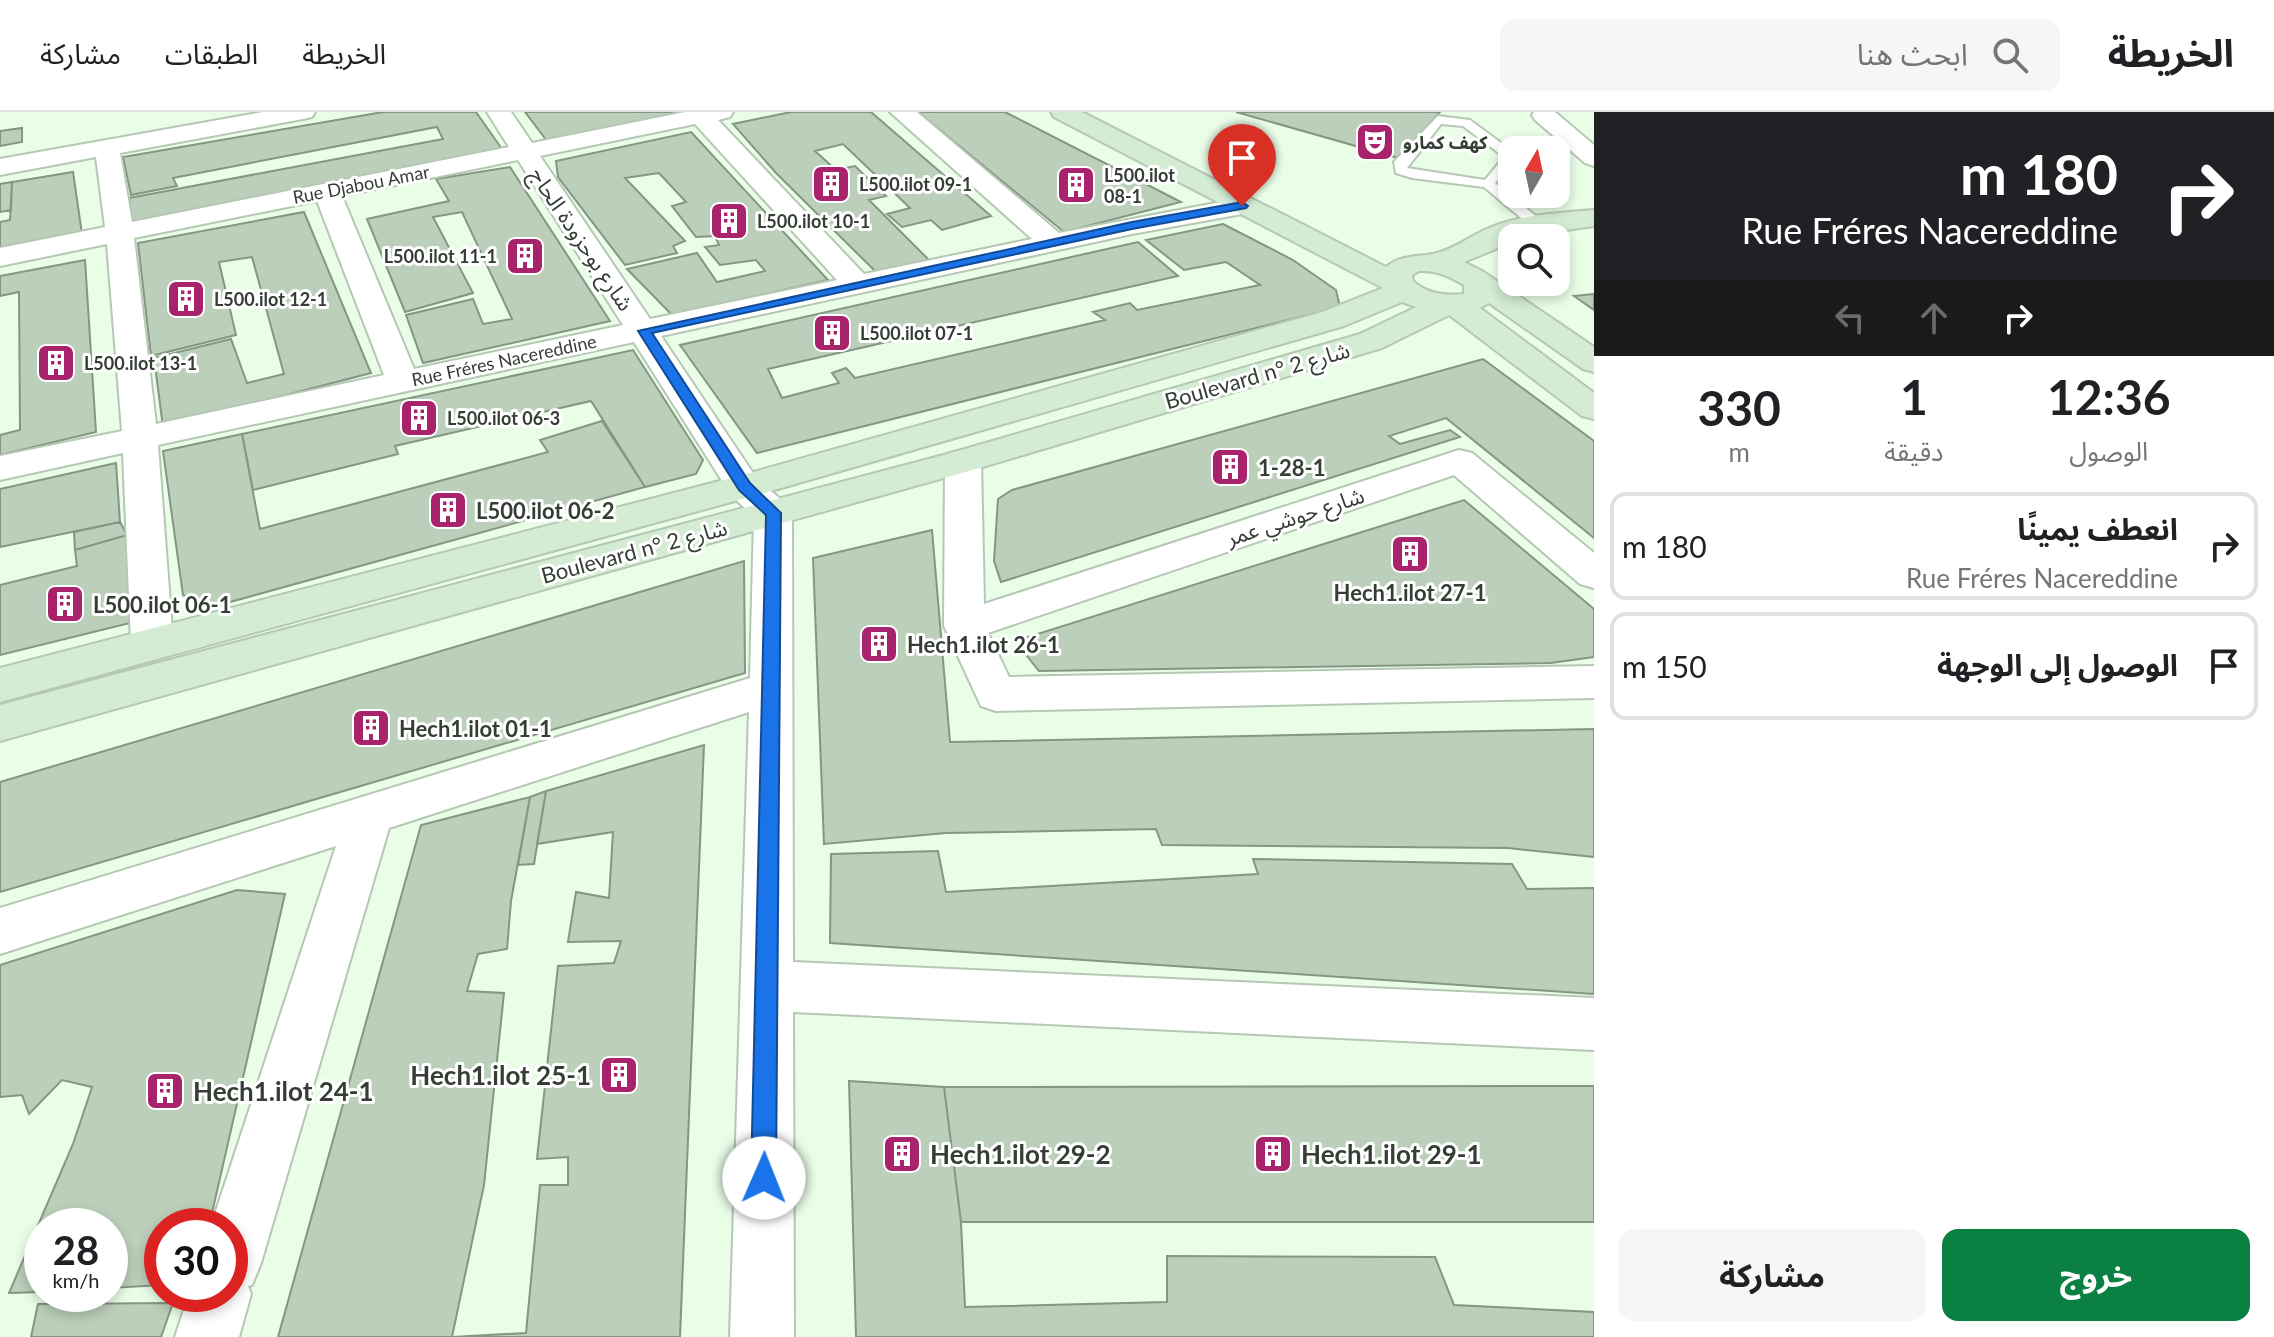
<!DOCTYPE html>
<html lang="ar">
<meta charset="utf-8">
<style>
:root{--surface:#fff;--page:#f6f6f6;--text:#202124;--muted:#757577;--line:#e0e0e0;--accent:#0b8043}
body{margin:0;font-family:Lato,"Noto Sans Arabic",sans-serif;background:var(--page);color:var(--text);direction:rtl;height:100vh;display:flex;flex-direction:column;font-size:30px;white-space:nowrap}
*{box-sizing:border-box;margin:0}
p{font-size:26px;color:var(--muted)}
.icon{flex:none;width:44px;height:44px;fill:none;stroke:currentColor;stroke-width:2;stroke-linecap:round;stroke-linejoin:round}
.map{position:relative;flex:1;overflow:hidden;direction:ltr}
.details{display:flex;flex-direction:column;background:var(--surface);width:680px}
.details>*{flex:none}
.top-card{background:#202124;color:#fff;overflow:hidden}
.needle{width:52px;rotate:9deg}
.fabs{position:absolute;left:1498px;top:24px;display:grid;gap:16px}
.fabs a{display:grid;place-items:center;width:72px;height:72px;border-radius:16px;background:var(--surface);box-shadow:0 4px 12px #0003;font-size:40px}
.speed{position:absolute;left:24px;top:1096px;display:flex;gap:16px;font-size:40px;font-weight:700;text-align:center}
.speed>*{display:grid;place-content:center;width:104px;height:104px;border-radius:50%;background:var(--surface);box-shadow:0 4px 12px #0003;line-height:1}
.speed small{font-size:20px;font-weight:400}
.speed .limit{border:12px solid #d22;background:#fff;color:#111}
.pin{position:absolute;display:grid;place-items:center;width:68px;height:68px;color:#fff;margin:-82px -34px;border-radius:50% 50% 50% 0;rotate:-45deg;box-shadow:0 0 8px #0007}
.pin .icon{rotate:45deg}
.me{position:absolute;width:88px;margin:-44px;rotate:1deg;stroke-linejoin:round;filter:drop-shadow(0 0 6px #0008)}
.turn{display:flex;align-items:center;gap:28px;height:168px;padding:0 24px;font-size:36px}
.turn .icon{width:104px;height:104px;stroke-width:2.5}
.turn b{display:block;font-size:56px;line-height:68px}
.lanes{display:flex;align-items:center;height:76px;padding:0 24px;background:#0003;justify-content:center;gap:40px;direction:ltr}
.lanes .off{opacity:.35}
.eta{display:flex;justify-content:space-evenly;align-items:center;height:136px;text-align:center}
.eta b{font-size:48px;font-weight:700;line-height:56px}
.button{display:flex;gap:16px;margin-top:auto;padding:16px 24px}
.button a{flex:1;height:92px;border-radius:16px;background:var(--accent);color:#fff;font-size:32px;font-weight:700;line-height:92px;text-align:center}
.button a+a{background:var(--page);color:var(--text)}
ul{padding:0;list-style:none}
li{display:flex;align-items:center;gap:24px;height:108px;margin:0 16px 12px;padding:0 8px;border:4px solid var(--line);border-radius:16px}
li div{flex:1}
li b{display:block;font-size:30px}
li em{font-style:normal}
header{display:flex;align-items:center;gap:48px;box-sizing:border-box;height:112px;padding:0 40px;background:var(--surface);border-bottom:2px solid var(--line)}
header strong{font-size:38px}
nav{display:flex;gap:44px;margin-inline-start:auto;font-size:28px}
.search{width:560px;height:72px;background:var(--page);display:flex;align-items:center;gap:20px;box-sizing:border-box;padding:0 28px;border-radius:16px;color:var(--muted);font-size:30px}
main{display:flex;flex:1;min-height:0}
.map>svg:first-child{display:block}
</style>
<header>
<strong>الخريطة</strong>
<div class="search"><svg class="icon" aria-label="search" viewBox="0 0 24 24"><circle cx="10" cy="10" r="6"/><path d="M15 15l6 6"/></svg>ابحث هنا</div>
<nav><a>الخريطة</a><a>الطبقات</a><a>مشاركة</a></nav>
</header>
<main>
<section class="details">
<div class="top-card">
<div class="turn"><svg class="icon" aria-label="right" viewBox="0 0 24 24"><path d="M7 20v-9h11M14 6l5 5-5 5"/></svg><div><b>180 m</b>Rue Fréres Nacereddine</div></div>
<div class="lanes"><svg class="icon off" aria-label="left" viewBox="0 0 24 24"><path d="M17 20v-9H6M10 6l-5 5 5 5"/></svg><svg class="icon off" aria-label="ahead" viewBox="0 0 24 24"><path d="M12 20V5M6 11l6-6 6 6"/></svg><svg class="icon" aria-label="right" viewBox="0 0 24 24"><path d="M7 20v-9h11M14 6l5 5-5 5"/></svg></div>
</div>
<div class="eta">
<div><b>12:36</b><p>الوصول</p></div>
<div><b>1</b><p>دقيقة</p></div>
<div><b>330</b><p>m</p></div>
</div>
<ul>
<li><svg class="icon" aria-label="right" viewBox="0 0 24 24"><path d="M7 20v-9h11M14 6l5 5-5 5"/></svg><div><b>انعطف يمينًا</b><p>Rue Fréres Nacereddine</p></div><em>180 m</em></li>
<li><svg class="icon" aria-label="arrive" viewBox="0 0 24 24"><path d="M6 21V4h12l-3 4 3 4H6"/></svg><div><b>الوصول إلى الوجهة</b></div><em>150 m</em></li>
</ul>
<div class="button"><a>خروج</a><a>مشاركة</a></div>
</section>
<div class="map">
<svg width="1594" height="1225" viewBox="0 0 1594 1225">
<rect width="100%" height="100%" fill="#e9fde7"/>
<!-- building -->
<path fill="#bccfba" stroke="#859683" stroke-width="2" d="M 383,0 L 476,0 L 502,37 L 132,114 L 129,86 L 443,27 L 437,15 L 173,66 L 177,74 L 131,83 L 123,45 Z
M 525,0 L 682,0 L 547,29 Z
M 791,0 L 871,0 L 991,104 L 942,118 L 931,108 L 902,115 L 887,102 L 910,96 L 843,32 L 815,39 L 836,58 L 855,54 L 886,84 L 869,88 L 932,151 L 879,163 L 776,61 L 733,12 Z
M 918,0 L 1005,0 L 1181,90 L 1064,120 Z
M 1236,0 L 1440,0 L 1398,46 Z
M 22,16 L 22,30 L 0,34 L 0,19 Z
M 691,20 L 828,168 L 672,203 L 627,157 L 697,141 L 717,170 L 765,159 L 756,148 L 720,153 L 705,135 L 719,133 L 715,124 L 696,125 L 672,94 L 686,90 L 659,61 L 625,66 L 685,129 L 673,134 L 677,141 L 625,153 L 558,65 L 556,49 Z
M 510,55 L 610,209 L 423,251 L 406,203 L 473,187 L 483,212 L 512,207 L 462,100 L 433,105 L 473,181 L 405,200 L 367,107 L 449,89 L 436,67 Z
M 73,60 L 82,122 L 0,139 L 0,110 L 10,108 L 12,70 Z
M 12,70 L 11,98 L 0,100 L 0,72 Z
M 304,100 L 371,261 L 163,315 L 154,246 L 231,227 L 247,271 L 284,262 L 252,145 L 219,150 L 236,223 L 151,244 L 138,131 Z
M 1223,112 L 1293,148 L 1336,178 L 1340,195 L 757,341 L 680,233 L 1138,130 L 1178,164 L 768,257 L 782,286 L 839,271 L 832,261 L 846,256 L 855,266 L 1105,208 L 1093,200 L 1130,191 L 1137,198 L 1260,173 L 1226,150 L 1184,158 L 1146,128 Z
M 85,148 L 96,320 L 0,343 L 0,323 L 20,318 L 19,180 L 0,184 L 0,164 Z
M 1594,182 L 1594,198 L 1574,184 Z
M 633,238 L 703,348 L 696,362 L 645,375 L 591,289 L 395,334 L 398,342 L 253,378 L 242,322 Z
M 1483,247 L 1594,329 L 1594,426 L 1446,306 L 1389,324 L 1400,332 L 1450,318 L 1460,325 L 1001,470 L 994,449 L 998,387 L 1012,378 Z
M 602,309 L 645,375 L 223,492 L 204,494 L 183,483 L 163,339 L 242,322 L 260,417 L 548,340 L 540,328 Z
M 116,351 L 120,410 L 0,435 L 0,377 Z
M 1464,388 L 1594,497 L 1594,545 L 1551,551 L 1039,559 L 1015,529 Z
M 120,410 L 127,423 L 75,438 L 74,420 Z
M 932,418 L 950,630 L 1594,617 L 1594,745 L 1508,736 L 1162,733 L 1156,717 L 946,721 L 824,732 L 813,446 Z
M 127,423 L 130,511 L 0,543 L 0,473 L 77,454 L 75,438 Z
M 744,449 L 745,561 L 0,780 L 0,670 Z
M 704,633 L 680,1225 L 278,1225 L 421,713 L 530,685 L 511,789 L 507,837 L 478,842 L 467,879 L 504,881 L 484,1073 L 452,1225 L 526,1221 L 540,1073 L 568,1073 L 568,1045 L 537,1047 L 558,854 L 614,851 L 621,829 L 568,830 L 576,780 L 609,786 L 613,720 L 537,732 L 546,679 Z
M 546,679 L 534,752 L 518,753 L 530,685 Z
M 938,739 L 946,780 L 1258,762 L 1253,747 L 1512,752 L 1527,777 L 1594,776 L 1594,882 L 830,831 L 831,742 Z
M 237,778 L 285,782 L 209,1114 L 162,1114 L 162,1173 L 110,1176 L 110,1114 L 42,1114 L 42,1180 L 9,1181 L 73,1032 L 92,975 L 62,968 L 29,1002 L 22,983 L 0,985 L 0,853 Z
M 849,969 L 944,975 L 961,1110 L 965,1195 L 1167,1190 L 1167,1144 L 1435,1145 L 1454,1193 L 1594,1200 L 1594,1225 L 856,1225 Z
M 1594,974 L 1594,1110 L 961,1110 L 944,975 Z
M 173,1191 L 161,1225 L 31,1225 L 38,1192 Z"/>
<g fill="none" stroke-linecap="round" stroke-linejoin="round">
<defs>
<path id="service" d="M 1438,4 L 1470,8 L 1512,39 L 1512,51 L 1495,71 L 1542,109 L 1542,115 L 1532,115 L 1484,75 L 1412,66 L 1396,61 L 1394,50 ZM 1441,12 L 1463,14 L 1504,45 L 1485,68 L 1407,56 Z"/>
<path id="minor" d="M 263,0 L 315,0 L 312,5 L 303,7 L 120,41 L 132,110 L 509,35 L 487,0 L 511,0 L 532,31 L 685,0 L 733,0 L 730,5 L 718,8 L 864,162 L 1032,127 L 890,0 L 917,0 L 1059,121 L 1242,86 L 1252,88 L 1256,94 L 1252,100 L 1242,102 L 1132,122 L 661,224 L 757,367 L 786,392 L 792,401 L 793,850 L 1594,886 L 1594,938 L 793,900 L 794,1225 L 730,1225 L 749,600 L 389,716 L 261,1151 L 252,1173 L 248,1174 L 251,1182 L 239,1225 L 175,1225 L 189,1182 L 230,1182 L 230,1114 L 211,1114 L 336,734 L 0,842 L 0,796 L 750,566 L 754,405 L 731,383 L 634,230 L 158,333 L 173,531 L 167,542 L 152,547 L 137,542 L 131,531 L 123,341 L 0,368 L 0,344 L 122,319 L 107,132 L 0,154 L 0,136 L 105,115 L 96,45 L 0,63 L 0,47 ZM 695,12 L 837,168 L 650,207 L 540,44 ZM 518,48 L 623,213 L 414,257 L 342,84 ZM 317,89 L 384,263 L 156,312 L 134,126 Z
M 1534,0 L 1555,0 L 1594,33 L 1594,54 L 1585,51 L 1535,8 L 1532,3 Z
M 963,338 L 976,341 L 981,349 L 984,492 L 1459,338 L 1472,341 L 1594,441 L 1594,476 L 1580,472 L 1454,363 L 988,521 L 1009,565 L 1594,554 L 1594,586 L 996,599 L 981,594 L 944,514 L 945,349 L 950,341 Z"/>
<path id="secondary" d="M 1051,0 L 1082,0 L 1386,155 C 1401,143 1415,145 1433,142 C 1454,138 1471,123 1489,116 C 1522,102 1560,101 1594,98 L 1594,114 L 1512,126 L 1496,137 L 1464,150 L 1482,159 L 1594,235 L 1594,260 L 1583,257 L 1489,191 L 1480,196 L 1594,281 L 1594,307 L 1582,304 L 1449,203 L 1382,236 L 976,357 L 0,629 L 0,593 L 951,341 L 1360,222 L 1416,195 L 1402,190 L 1344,214 L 757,383 L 0,590 L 0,556 L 739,364 L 1322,200 L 1383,176 L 1054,5 ZM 1419,159 C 1436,158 1449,164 1464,173 L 1464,182 C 1445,184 1427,182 1413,169 L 1412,163 Z"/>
</defs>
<!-- service casing -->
<use href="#service" stroke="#b5c8b3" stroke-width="4"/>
<!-- minor casing -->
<use href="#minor" stroke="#b5c8b3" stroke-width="4"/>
<!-- secondary casing -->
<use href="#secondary" stroke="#b5c8b3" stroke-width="4"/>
<!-- service -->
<use href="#service" fill="#fff" fill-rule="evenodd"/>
<!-- minor -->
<use href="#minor" fill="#fff" fill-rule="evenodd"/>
<!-- secondary -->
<use href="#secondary" fill="#d4ecd3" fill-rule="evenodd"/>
</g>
<!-- route -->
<path fill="#1a73e8" stroke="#114b97" stroke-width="2" d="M 1242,90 L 1248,94 L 1246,96 L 1132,117 L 652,221 L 750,371 L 781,401 L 776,1066 L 772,1074 L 764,1078 L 755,1074 L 751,1066 L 766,403 L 739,378 L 638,219 L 1132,110 Z"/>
<!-- icons -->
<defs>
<symbol id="theatre-square" viewBox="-11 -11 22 22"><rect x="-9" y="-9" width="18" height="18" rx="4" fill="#a9236c" stroke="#fff"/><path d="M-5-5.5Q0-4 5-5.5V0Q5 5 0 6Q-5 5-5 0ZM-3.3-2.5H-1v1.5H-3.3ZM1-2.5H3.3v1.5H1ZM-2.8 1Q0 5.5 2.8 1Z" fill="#fff"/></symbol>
<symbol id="building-square" viewBox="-11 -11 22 22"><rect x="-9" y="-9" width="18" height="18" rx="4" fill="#a9236c" stroke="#fff"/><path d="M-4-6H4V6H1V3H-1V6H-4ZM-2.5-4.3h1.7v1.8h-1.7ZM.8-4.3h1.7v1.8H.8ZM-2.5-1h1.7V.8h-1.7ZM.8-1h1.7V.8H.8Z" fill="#fff"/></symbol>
</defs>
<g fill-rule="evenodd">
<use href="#theatre-square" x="1353" y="8" width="44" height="44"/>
<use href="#building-square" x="809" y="50" width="44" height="44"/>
<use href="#building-square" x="1054" y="51" width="44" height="44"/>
<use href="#building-square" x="707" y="87" width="44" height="44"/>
<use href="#building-square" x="503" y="122" width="44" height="44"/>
<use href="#building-square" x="164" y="165" width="44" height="44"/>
<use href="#building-square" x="810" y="199" width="44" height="44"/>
<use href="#building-square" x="34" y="229" width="44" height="44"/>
<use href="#building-square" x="397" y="284" width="44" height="44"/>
<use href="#building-square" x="1208" y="333" width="44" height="44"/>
<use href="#building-square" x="426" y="376" width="44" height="44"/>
<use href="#building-square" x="1388" y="420" width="44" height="44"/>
<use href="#building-square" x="43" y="470" width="44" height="44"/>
<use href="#building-square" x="857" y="510" width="44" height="44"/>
<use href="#building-square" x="349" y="594" width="44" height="44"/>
<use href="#building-square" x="597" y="941" width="44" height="44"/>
<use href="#building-square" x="143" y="957" width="44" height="44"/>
<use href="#building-square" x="880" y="1020" width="44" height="44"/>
<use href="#building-square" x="1251" y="1020" width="44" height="44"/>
</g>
<g text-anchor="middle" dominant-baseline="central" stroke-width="6" stroke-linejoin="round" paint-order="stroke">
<!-- far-poi labels -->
<g font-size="18" font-weight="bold" fill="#353d35" stroke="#fff" text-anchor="start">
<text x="1403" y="30">كهف كمارو</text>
<text x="1104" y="63">L500.ilot<tspan x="1104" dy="21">08-1</tspan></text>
<text x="859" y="72">L500.ilot 09-1</text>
<text x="757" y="109">L500.ilot 10-1</text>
<text x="497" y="144" text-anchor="end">L500.ilot 11-1</text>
<text x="214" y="187">L500.ilot 12-1</text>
<text x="860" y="221">L500.ilot 07-1</text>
<text x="84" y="251">L500.ilot 13-1</text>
<text x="447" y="306">L500.ilot 06-3</text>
</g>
<!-- far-street labels -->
<g font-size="18" fill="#353d35" stroke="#fff">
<text transform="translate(361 72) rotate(-11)">Rue Djabou Amar</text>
<text transform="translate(504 248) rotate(-12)">Rue Fréres Nacereddine</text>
</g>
<!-- street labels -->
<g font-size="22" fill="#353d35" stroke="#fff">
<text transform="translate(582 127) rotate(56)">شارع بوحزودة الحاج</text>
<text transform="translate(1257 263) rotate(-16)">Boulevard n° شارع 2</text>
<text transform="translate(1295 404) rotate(-18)">شارع حوشي عمر</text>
<text transform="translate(634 439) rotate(-15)">Boulevard n° شارع 2</text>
</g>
<!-- poi labels -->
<g font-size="22" font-weight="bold" fill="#353d35" stroke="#fff" text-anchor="start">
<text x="1258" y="355">1-28-1</text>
<text x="476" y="398">L500.ilot 06-2</text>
<text x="1410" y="480" text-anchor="middle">Hech1.ilot 27-1</text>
<text x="93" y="492">L500.ilot 06-1</text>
<text x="907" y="532">Hech1.ilot 26-1</text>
<text x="399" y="616">Hech1.ilot 01-1</text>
</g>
<!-- near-poi labels -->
<g font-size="26" font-weight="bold" fill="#353d35" stroke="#fff" text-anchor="start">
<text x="591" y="963" text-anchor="end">Hech1.ilot 25-1</text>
<text x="193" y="979">Hech1.ilot 24-1</text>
<text x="930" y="1042">Hech1.ilot 29-2</text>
<text x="1301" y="1042">Hech1.ilot 29-1</text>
</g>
</g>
</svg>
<div class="fabs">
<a><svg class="needle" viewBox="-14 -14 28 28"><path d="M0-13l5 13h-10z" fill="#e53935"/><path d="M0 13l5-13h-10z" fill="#757577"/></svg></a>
<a><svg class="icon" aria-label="search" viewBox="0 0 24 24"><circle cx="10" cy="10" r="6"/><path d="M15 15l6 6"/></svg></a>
</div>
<div class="speed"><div>28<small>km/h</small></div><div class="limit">30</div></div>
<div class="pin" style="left:1242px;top:94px;background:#d93025"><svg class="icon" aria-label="arrive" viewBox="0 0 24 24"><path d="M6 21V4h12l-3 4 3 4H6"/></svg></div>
<svg class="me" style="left:764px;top:1066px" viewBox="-20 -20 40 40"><circle r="19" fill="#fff"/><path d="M0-13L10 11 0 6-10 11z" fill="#1a73e8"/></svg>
</div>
</main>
